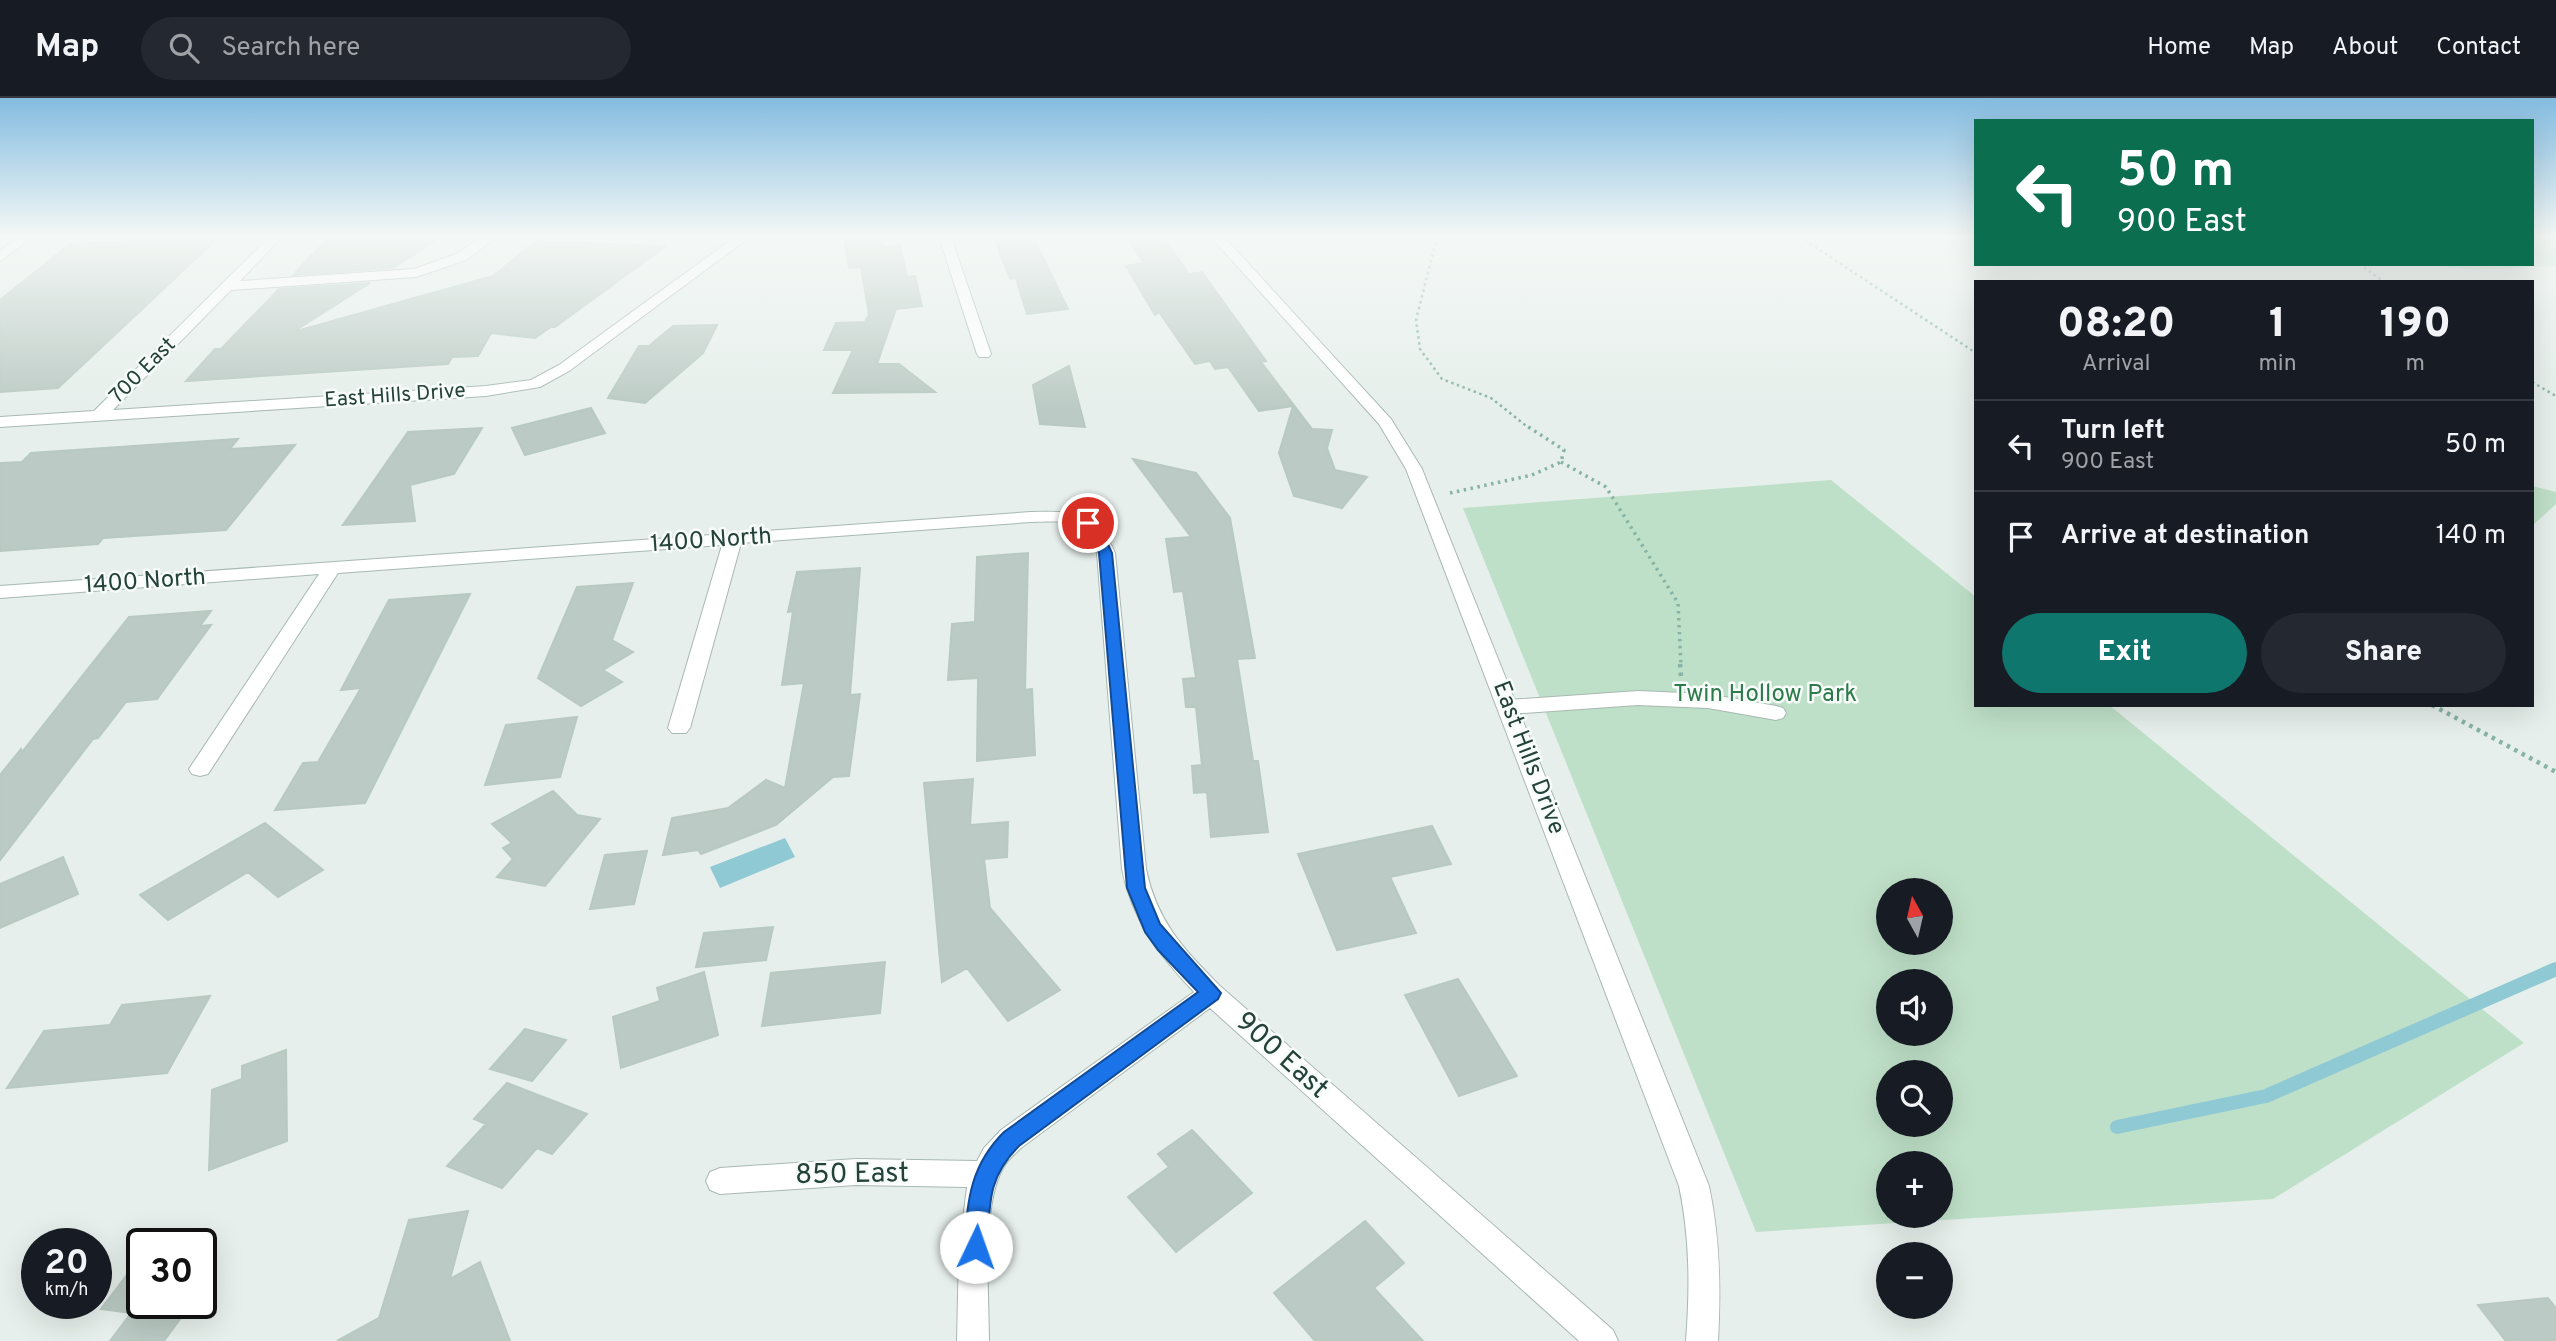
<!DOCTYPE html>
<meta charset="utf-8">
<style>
:root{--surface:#171b24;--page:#242831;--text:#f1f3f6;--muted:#9ea1a6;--line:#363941;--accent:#0f766e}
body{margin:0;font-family:Overpass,sans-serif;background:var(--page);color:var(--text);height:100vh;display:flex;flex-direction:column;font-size:26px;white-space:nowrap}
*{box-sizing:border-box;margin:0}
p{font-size:23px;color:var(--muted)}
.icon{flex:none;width:38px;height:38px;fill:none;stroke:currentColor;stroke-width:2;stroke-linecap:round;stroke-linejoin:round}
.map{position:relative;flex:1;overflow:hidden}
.sheet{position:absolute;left:1974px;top:182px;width:560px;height:427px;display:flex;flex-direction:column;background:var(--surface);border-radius:0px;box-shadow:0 7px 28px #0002}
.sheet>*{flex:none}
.hud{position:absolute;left:1974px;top:21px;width:560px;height:147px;border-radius:0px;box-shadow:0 7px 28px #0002;background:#0b6e4f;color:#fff;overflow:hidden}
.needle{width:46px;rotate:352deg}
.buttons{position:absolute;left:1876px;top:780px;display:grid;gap:14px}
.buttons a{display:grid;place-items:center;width:77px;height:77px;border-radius:50%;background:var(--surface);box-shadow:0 7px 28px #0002;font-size:35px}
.speed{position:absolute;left:21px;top:1130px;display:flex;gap:14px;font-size:35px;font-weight:700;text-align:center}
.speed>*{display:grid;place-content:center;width:91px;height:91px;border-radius:50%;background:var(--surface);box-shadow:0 7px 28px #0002;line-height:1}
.speed small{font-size:18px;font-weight:400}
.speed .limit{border:4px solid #111;border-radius:10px;background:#fff;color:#111}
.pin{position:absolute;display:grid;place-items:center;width:60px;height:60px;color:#fff;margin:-30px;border:4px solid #fff;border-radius:50%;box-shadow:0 2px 7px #0007}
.me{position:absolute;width:77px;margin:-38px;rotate:3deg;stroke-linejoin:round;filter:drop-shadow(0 0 5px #0008)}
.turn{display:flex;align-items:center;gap:24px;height:147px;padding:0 28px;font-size:32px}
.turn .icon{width:91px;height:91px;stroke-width:2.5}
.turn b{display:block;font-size:49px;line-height:60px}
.eta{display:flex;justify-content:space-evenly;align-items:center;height:119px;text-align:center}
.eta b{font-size:42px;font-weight:800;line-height:49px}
.button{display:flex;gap:14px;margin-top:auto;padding:14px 28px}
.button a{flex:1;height:80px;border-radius:42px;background:var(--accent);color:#fff;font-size:28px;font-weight:800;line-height:80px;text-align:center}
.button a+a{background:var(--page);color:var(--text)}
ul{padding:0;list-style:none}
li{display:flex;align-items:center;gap:21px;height:91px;padding:0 28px;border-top:2px solid var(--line)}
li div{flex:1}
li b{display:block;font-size:26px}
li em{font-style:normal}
header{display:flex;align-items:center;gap:42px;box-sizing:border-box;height:98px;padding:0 35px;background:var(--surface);border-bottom:2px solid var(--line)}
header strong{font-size:33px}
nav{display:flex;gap:38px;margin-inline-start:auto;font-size:24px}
.search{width:490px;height:63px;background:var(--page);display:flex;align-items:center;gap:18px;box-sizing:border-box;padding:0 24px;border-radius:38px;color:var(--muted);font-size:26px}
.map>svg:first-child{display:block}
</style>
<header>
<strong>Map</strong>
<div class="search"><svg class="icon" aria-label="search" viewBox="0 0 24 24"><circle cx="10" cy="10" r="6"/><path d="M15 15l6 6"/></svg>Search here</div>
<nav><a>Home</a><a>Map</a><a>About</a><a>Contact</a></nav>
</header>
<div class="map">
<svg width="2556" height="1243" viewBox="0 0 2556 1243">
<rect width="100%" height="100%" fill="#e6efeb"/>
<!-- green -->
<path fill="#bfe0c8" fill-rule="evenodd" d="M 2532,139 L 2556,139 L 2556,168 L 2473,172 L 2424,166 L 2532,166 Z
M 1831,382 L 1976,499 L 1976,607 L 2109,607 L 2524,945 L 2273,1101 L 1756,1134 L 1463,410 ZM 1888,793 L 1941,793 L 1941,845 L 1888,845 ZM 1888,884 L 1941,884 L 1941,936 L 1888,936 ZM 1888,975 L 1941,975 L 1941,1027 L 1888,1027 ZM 1888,1066 L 1941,1066 L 1941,1118 L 1888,1118 Z
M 2532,388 L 2556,394 L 2556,406 L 2532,428 Z"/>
<!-- water -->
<path fill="#8ec9d4" d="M 785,740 L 795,759 L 720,790 L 710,769 Z"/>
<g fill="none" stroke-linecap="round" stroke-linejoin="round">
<!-- stream -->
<path stroke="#8ec9d4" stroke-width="14" d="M 2117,1029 L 2266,998 L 2556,871"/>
</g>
<!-- building -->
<path fill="#bbcac4" stroke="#b8c9c2" stroke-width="2" d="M 219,139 L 58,290 L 0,294 L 0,202 L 70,146 Z
M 329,139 L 441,139 L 393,170 L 293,177 Z
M 844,139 L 882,139 L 883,149 L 900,147 L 907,179 L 915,178 L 922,208 L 896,211 L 877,266 L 899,266 L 935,294 L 833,295 L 853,252 L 824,252 L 836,225 L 865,224 L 869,217 L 861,169 L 849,170 Z
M 994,139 L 1033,139 L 1068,211 L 1027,216 L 1016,180 L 1010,181 Z
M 1126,139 L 1163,139 L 1189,176 L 1202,174 L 1266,263 L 1261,264 L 1312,331 L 1332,332 L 1327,350 L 1335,372 L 1367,379 L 1342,410 L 1294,398 L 1279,355 L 1293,308 L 1259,313 L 1228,269 L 1215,271 L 1210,263 L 1195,266 L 1159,214 L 1155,217 L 1126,168 L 1144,165 Z
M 536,143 L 666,148 L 555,229 L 551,229 L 535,240 L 491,235 L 478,258 L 452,259 L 448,266 L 186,283 L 215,251 L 221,251 L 279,191 L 370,185 L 293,234 L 493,178 Z
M 717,227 L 703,255 L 645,305 L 608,300 L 639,248 L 649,248 L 673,228 Z
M 1069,268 L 1085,329 L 1040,326 L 1033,287 Z
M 591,310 L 605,335 L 525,357 L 512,330 Z
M 482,330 L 454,376 L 410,387 L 415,423 L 343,427 L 408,334 Z
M 238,341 L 230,351 L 295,347 L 226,432 L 103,440 L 98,446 L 0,453 L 0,365 L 22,364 L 31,355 Z
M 1133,361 L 1196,375 L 1230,420 L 1255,560 L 1237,561 L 1253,663 L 1258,663 L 1268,734 L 1211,739 L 1207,694 L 1194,695 L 1192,668 L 1202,667 L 1196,609 L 1186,609 L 1183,581 L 1196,580 L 1183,493 L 1174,494 L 1166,441 L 1191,439 Z
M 1028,455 L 1025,592 L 1032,591 L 1035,657 L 977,663 L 978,580 L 948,582 L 952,526 L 975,524 L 977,459 Z
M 860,470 L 850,597 L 860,596 L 849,678 L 833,679 L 776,727 L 701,756 L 698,752 L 663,757 L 672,720 L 728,710 L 766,682 L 785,690 L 804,585 L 782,587 L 793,513 L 788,514 L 797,474 Z
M 633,485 L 612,542 L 633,554 L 603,572 L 622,584 L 581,608 L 538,580 L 577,489 Z
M 470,496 L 365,705 L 275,712 L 303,665 L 318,664 L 361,590 L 341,592 L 389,502 Z
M 211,513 L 200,528 L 211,527 L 157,601 L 126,604 L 98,640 L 93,641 L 0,762 L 0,677 L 21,651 L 22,654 L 129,519 Z
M 577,619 L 560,679 L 485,687 L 506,627 Z
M 973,681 L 970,727 L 1008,724 L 1007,759 L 984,761 L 990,810 L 1060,892 L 1008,923 L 967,870 L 942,884 L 924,685 Z
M 553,693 L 577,717 L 600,721 L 545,788 L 497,779 L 513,761 L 503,750 L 512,745 L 492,726 Z
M 265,725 L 323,772 L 278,799 L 248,774 L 168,822 L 140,797 Z
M 1432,728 L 1451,766 L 1390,779 L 1416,835 L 1337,852 L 1298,756 Z
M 647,753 L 634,806 L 590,811 L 605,757 Z
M 63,759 L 78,796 L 0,830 L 0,786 Z
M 773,829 L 766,862 L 696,869 L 704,835 Z
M 885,864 L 880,915 L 762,928 L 771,875 Z
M 704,874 L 718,937 L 621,970 L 613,919 L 660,903 L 657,890 Z
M 1458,881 L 1517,978 L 1459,998 L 1405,897 Z
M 210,898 L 167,975 L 7,990 L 44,933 L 110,927 L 122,907 Z
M 525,931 L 566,942 L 532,983 L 490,971 Z
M 286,952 L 287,1043 L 209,1072 L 212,992 L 242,981 L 242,968 Z
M 507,985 L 587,1016 L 552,1056 L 537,1050 L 502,1090 L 447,1068 L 486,1026 L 474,1021 Z
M 1192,1032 L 1252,1095 L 1176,1154 L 1128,1099 L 1169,1069 L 1158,1056 Z
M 468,1113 L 450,1181 L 480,1164 L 510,1243 L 337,1243 L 379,1220 L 409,1122 Z
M 1365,1123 L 1404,1165 L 1374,1190 L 1423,1243 L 1315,1243 L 1274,1195 Z
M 142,1157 L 142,1206 L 191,1206 L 164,1243 L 110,1243 L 131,1215 L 101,1211 Z
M 2548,1200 L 2556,1210 L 2556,1243 L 2505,1242 L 2478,1207 Z"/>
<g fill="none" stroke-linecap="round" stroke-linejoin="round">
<defs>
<path id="lane" d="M 1638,593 L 1708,596 L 1776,608 L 1783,610 L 1786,615 L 1783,620 L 1776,622 L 1708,610 L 1638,607 L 1508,616 L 1501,614 L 1498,609 L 1501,604 L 1508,602 Z"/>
<path id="street" d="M 19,139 L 33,139 L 0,163 L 0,153 Z
M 269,139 L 282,139 L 240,183 L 414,171 L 456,156 L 482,139 L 497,139 L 466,162 L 416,179 L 231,192 L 113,312 L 486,288 L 531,282 L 559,267 L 735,139 L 750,139 L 569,273 L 540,289 L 486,298 L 0,329 L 0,319 L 94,313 Z
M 939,139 L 951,139 L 991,256 L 989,259 L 979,259 L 977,256 Z
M 1211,139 L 1224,139 L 1391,321 L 1422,371 L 1709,1088 C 1720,1140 1721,1190 1718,1243 L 1686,1243 C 1690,1190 1690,1140 1679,1088 L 1406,371 L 1379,326 Z
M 1031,414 C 1072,413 1098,413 1115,455 L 1146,771 C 1157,824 1183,850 1220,888 L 1613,1232 L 1618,1243 L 1579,1243 L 1210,910 L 1021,1050 C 1015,1056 1007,1062 1003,1070 C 981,1109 989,1198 989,1243 L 957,1243 L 959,1152 L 967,1089 L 856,1087 L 720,1096 L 710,1092 L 706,1083 L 710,1074 L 720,1070 L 856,1061 L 977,1063 L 984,1050 L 1001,1032 L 1194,894 C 1159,857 1132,822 1122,771 L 1097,455 C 1083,420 1064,423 1031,424 L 741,445 L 690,630 L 686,635 L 672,635 L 668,630 L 722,447 L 338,475 L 208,676 L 200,678 L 192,676 L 189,671 L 319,476 L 0,500 L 0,488 Z"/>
</defs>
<!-- lane casing -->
<use href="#lane" stroke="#a8b8b2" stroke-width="2"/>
<!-- street casing -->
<use href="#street" stroke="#a8b8b2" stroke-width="2"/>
<!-- path-far2 -->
<path stroke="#86b3a5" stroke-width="2.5" stroke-dasharray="2.5 3.5" stroke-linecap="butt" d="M 1437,139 L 1416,222 L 1420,251 L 1442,281 L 1491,300 L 1529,330
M 1800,139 L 1976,255
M 2359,166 L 2384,184
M 2532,284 L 2556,298"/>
<!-- path-far1 -->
<path stroke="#86b3a5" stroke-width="3.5" stroke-dasharray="2.5 4.5" stroke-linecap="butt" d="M 1561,364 L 1606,389 L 1678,505 L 1681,568
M 1450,395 L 1532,377 L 1561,364 L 1564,352 L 1527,328"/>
<!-- path -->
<path stroke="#86b3a5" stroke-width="4.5" stroke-dasharray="3.5 5" stroke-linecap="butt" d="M 1680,566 L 1681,579
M 2432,607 L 2556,674"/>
<!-- lane -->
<use href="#lane" fill="#fff" fill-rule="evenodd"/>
<!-- street -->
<use href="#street" fill="#fff" fill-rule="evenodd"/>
</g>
<!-- sky -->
<linearGradient id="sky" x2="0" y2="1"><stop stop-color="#84bce0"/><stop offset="0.44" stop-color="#f4f8f6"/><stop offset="1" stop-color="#f4f8f6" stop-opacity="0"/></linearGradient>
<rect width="2556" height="313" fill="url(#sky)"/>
<!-- route -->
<path fill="#1a73e8" stroke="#114b97" stroke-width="2" d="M 1088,421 L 1101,431 L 1112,455 L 1145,790 L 1160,826 L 1221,895 L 1218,901 L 1019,1048 C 987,1080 990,1106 987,1149 L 984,1157 L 976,1160 L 968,1157 L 964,1149 C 968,1103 969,1069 1004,1034 L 1198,894 L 1158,852 L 1145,834 L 1127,790 L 1099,455 L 1090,435 L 1082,425 Z"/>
<g text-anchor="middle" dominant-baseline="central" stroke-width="5" stroke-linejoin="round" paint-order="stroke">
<!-- far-street labels -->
<g font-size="21" fill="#24423a" stroke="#f7fbf9">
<text transform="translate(143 273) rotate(-45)">700 East</text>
<text transform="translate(395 298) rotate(-4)">East Hills Drive</text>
</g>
<!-- street labels -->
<g font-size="24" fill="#24423a" stroke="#f7fbf9">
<text transform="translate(711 443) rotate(-4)">1400 North</text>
<text transform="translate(145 484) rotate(-4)">1400 North</text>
<text transform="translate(1528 660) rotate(69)">East Hills Drive</text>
</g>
<!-- park labels -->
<g font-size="24" fill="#2d7a4b" stroke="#f7fbf9">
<text x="1765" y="597">Twin Hollow Park</text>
</g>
<!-- near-street labels -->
<g font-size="28" fill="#24423a" stroke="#f7fbf9">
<text transform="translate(1281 958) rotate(42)">900 East</text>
<text transform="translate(852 1077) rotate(-1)">850 East</text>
</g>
</g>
</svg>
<div class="buttons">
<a><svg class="needle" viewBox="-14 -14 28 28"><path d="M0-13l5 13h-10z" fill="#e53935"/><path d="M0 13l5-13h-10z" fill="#9ea1a6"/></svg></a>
<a><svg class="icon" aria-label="sound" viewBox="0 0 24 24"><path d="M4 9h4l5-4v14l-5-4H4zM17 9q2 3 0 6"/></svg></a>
<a><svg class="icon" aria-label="search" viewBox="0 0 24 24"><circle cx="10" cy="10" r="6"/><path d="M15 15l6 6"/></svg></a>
<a>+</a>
<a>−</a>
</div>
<div class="speed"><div>20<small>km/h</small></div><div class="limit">30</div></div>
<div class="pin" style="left:1088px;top:425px;background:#d93025"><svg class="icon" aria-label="arrive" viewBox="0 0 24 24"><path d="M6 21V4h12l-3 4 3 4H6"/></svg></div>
<svg class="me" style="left:976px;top:1149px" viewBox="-20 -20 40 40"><circle r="19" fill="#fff"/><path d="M0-13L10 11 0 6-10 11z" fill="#1a73e8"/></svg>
<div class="hud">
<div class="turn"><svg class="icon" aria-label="left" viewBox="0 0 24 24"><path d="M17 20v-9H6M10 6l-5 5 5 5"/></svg><div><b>50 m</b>900 East</div></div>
</div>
<section class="sheet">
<div class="eta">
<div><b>08:20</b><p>Arrival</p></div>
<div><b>1</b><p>min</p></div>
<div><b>190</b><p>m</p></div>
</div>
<ul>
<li><svg class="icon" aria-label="left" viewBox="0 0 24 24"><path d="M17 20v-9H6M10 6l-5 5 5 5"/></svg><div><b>Turn left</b><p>900 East</p></div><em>50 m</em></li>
<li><svg class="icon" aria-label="arrive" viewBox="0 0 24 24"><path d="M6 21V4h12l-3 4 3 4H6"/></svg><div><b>Arrive at destination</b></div><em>140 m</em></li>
</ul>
<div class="button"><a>Exit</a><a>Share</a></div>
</section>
</div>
